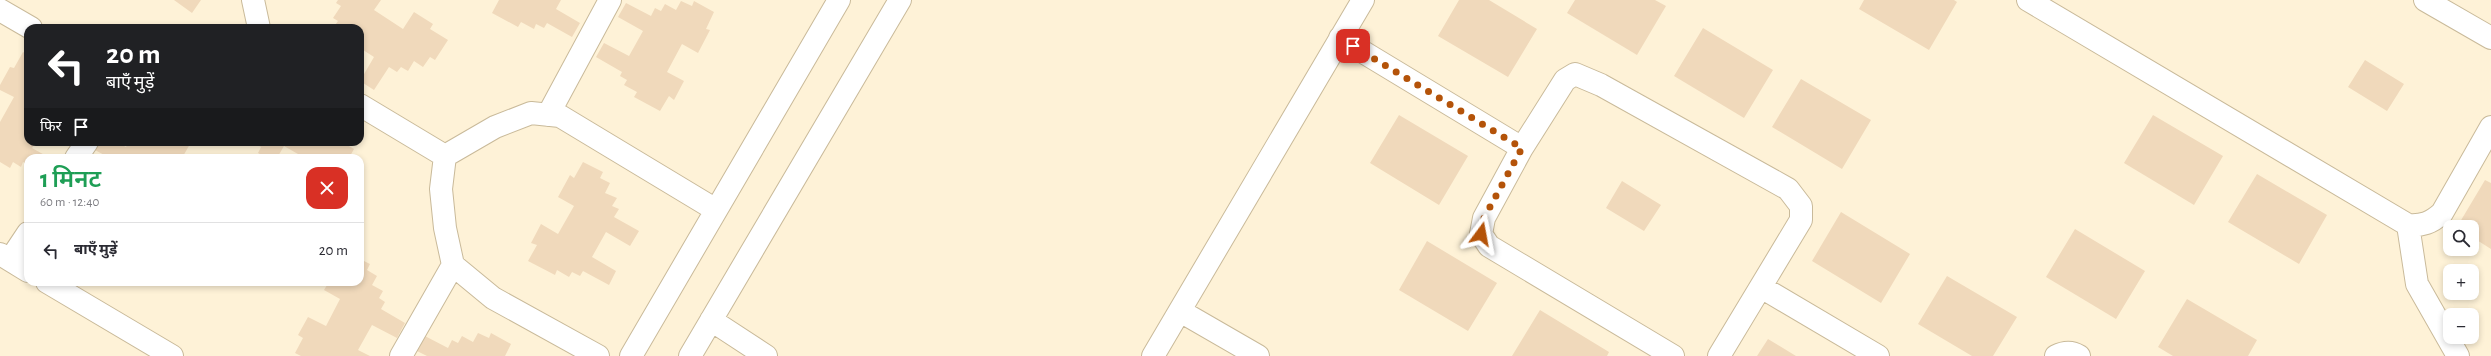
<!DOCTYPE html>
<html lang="hi">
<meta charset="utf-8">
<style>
:root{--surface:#fff;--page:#f7f7f7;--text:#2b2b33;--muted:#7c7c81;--line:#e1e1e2}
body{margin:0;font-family:"Alegreya Sans","Noto Sans Devanagari",sans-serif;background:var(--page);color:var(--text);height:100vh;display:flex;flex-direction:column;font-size:15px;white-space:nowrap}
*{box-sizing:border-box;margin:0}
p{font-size:13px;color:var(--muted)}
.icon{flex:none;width:22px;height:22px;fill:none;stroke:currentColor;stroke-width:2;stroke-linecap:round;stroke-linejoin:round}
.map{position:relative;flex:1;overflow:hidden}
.panel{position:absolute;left:24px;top:154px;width:340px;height:132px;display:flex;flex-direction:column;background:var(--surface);border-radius:12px;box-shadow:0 2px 6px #0003}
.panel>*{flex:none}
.top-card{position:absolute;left:24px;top:24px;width:340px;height:122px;border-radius:12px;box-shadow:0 2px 6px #0003;background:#202124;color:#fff;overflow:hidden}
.buttons{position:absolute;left:2443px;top:220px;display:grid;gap:8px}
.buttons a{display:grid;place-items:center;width:36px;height:36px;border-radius:8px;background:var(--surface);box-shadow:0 2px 6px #0003;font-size:20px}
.pin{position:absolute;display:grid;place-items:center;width:34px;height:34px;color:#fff;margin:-17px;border-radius:8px;box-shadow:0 2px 6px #0006}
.me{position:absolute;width:44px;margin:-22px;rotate:13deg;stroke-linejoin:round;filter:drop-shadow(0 0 3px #0008)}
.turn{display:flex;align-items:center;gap:14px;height:84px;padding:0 16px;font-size:18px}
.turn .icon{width:52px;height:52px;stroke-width:2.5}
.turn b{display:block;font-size:28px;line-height:34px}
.then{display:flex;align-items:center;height:38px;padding:0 16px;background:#0003;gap:8px;font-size:15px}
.round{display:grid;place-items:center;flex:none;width:42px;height:42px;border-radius:12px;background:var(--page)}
.headline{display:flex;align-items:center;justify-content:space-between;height:68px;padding:0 16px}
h1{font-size:24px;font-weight:600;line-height:30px;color:#1e9e55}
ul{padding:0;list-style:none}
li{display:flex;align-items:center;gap:12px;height:56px;padding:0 16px;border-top:1px solid var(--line)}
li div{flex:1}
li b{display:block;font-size:15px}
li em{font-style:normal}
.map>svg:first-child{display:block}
</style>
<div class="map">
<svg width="2491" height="356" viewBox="0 0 2491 356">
<rect width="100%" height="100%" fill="#fef2d7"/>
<!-- building -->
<path fill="#f0d9bb" d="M 174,0 L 201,0 L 192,13 Z
M 338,0 L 381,0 L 374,10 L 403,29 L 414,12 L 433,24 L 430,29 L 448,40 L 435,60 L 430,57 L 423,67 L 414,61 L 408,71 L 401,67 L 397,72 L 389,67 L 374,90 L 360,81 L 374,57 L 360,48 L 360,28 L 333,28 L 338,21 L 333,18 L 341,6 L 336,3 Z
M 499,0 L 561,0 L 556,9 L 580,23 L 572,37 L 547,23 L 544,28 L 536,24 L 534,29 L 521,22 L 518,27 L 492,13 Z
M 1459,0 L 1489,0 L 1537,29 L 1508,77 L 1438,36 Z
M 1575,0 L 1655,0 L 1666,6 L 1637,55 L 1567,13 Z
M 1864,0 L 1954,0 L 1957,2 L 1929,50 L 1859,9 Z
M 681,1 L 692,6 L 694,1 L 714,12 L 706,29 L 710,30 L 698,53 L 682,44 L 667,72 L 684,81 L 674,100 L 669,96 L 660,111 L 634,97 L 637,92 L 624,85 L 627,80 L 620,76 L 622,72 L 596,57 L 604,43 L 629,56 L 643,31 L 618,17 L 626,3 L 651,16 L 655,8 L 661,11 L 665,4 L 676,10 Z
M 1703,28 L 1773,70 L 1744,118 L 1674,76 Z
M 23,52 L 28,55 L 28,142 L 36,142 L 32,148 L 50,158 L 28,158 L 28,165 L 23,162 L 21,167 L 13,162 L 10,168 L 0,162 L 0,122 L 14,97 L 0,90 L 0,85 L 10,67 L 14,68 Z
M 2365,60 L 2404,84 L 2387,111 L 2348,87 Z
M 1801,79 L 1871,120 L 1842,169 L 1772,127 Z
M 1399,115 L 1468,156 L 1439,205 L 1370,163 Z
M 2153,115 L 2223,156 L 2194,205 L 2124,163 Z
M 97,142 L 116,142 L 126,147 L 129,142 L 190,144 L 182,158 L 110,158 L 93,149 Z
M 252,142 L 349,142 L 347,145 L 354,149 L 349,158 L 305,158 L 284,146 L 277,158 L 267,158 L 258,153 L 261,147 Z
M 583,162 L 603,172 L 600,178 L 610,183 L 605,193 L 617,198 L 612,206 L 619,209 L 614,217 L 639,231 L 630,246 L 606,232 L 592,257 L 616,271 L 609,285 L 583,271 L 580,276 L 572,272 L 569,277 L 557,270 L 555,275 L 528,261 L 537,245 L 531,243 L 541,224 L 558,234 L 574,206 L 558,197 L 570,175 L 574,178 Z
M 2257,174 L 2327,215 L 2299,264 L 2228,222 Z
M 2485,180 L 2491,183 L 2491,249 L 2472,237 L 2472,227 L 2457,227 Z
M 1622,181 L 1661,205 L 1644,231 L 1606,208 Z
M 1841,212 L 1910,254 L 1881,303 L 1812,261 Z
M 2075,229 L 2145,271 L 2116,319 L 2046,277 Z
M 1427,241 L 1497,283 L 1468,331 L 1399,290 Z
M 360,259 L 370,264 L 367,270 L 377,276 L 372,285 L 383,291 L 379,298 L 385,302 L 381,309 L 405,323 L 397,338 L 372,325 L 358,350 L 370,356 L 301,356 L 295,353 L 303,338 L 298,335 L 308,317 L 326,326 L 340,299 L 324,290 L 329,282 L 360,282 Z
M 1947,276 L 2017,317 L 1993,356 L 1972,356 L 1918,324 Z
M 2187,299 L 2257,340 L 2248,356 L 2173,356 L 2158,347 Z
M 1540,310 L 1609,352 L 1607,356 L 1512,356 Z
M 478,333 L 489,338 L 491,333 L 511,344 L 505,356 L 427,356 L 415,350 L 423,335 L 448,348 L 452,340 L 458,343 L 462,336 L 473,342 Z
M 1768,339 L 1796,356 L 1757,356 Z"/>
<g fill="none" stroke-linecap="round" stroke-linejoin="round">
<defs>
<path id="street" d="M 253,0 L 259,28
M 2028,0 L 2408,225 C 2422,226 2431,223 2442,213 L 2491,127
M 2425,0 L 2491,38
M 0,10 L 31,28
M 1340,38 L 1522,148
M 360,105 L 445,156 L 441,189 L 445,228 L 453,265 L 493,298 L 598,356
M 548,115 L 610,0
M 445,156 L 495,127 L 531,113 L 560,116 L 716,210
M 76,158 L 87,142
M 2408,225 L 2417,284 L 2458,356
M 0,254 L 28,271
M 10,260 L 28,233
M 47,282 L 172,356
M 1761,287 L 1878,356
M 1180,311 L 1258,356
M 711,320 L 766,356
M 401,356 L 453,265
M 631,356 L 839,0
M 690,356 L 900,0
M 1153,356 L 1363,0
M 1673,356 L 1489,246 L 1481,234 L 1484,218 L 1522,148 L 1565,80 L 1575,74 L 1601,85 L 1788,189 L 1801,206 L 1801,220 L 1719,356
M 2056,356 C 2064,352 2071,351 2079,356"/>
</defs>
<!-- street casing -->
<use href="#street" stroke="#c9ba9a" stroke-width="24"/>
<!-- street -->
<use href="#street" stroke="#fff" stroke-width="22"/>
</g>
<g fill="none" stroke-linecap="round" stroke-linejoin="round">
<!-- route -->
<path stroke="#b45309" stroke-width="7" stroke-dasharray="0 12.6" d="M 1353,46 L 1522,148 L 1484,218 L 1481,234"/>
</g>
</svg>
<div class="buttons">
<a><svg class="icon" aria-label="search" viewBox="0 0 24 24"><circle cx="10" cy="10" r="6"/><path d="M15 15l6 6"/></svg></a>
<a>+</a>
<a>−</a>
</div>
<div class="pin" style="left:1353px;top:46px;background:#d93025"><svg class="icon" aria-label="arrive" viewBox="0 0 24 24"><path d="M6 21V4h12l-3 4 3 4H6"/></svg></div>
<svg class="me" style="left:1481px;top:234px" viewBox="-20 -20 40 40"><path d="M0-17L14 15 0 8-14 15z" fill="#b45309" stroke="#fff" stroke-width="4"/></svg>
<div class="top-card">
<div class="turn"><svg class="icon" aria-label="left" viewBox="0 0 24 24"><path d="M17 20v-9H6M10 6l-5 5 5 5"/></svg><div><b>20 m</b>बाएँ मुड़ें</div></div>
<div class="then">फिर<svg class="icon" aria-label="arrive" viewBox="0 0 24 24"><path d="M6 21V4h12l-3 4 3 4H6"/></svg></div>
</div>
<section class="panel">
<div class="headline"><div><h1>1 मिनट</h1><p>60 m · 12:40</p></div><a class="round" style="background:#d93025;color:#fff"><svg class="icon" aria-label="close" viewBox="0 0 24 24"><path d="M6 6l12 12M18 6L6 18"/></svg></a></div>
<ul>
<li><svg class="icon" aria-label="left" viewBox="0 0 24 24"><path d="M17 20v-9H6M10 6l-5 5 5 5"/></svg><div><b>बाएँ मुड़ें</b></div><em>20 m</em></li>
</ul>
</section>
</div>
